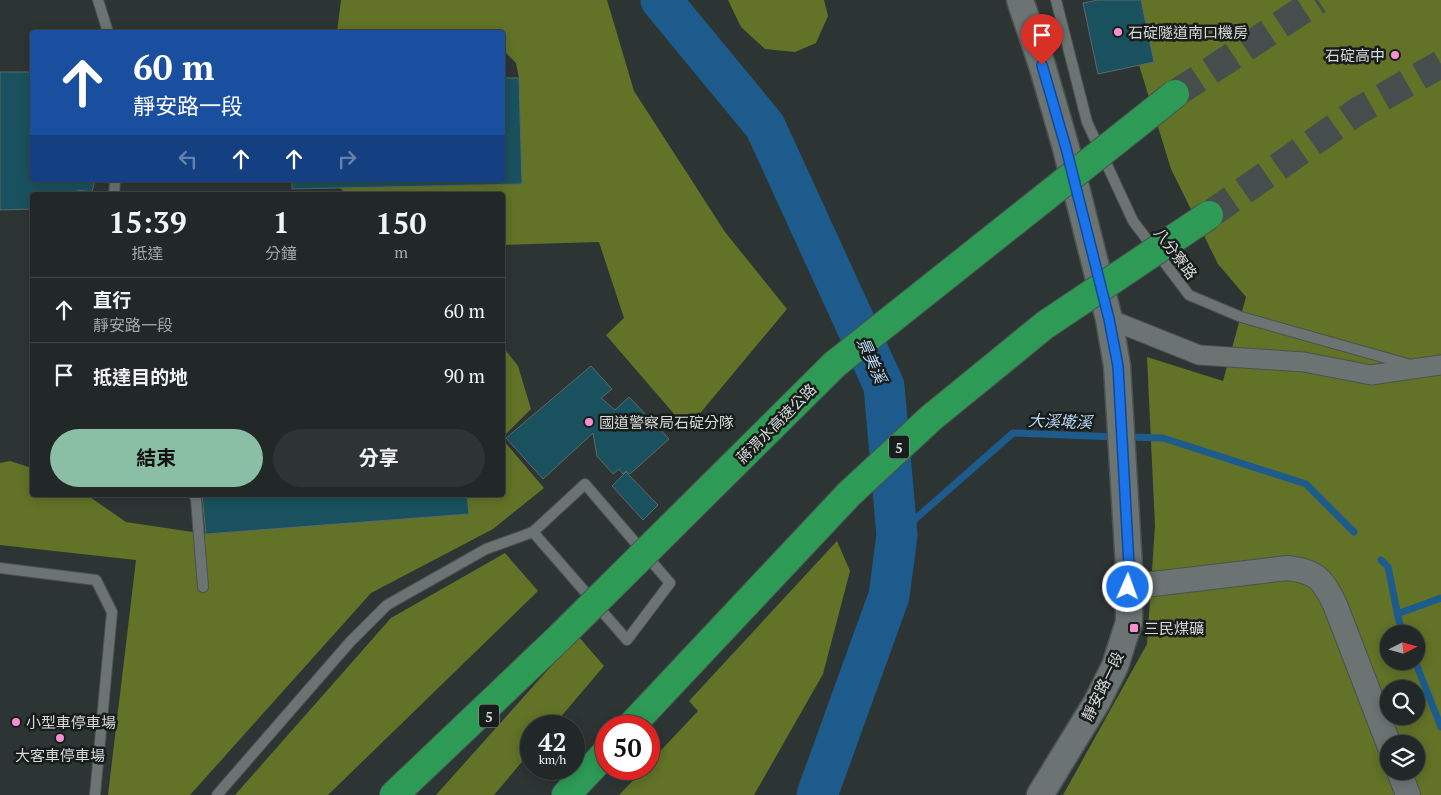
<!DOCTYPE html>
<html lang="zh-TW">
<meta charset="utf-8">
<style>
:root{--surface:#222827;--page:#2e3433;--text:#f1f3f6;--muted:#a2a6a7;--line:#3f4444;--accent:#8abfa5}
body{margin:0;font-family:"PT Serif","Noto Sans TC",serif;background:var(--page);color:var(--text);height:100vh;display:flex;flex-direction:column;font-size:19px;white-space:nowrap}
*{box-sizing:border-box;margin:0}
p{font-size:16px;color:var(--muted)}
.icon{flex:none;width:28px;height:28px;fill:none;stroke:currentColor;stroke-width:2;stroke-linecap:round;stroke-linejoin:round}
.map{position:relative;flex:1;overflow:hidden}
.panel{position:absolute;left:30px;top:192px;width:475px;height:305px;display:flex;flex-direction:column;background:var(--surface);border-radius:5px;box-shadow:0 2px 12px #0003,0 0 0 1px var(--line)}
.panel>*{flex:none}
.hud{position:absolute;left:30px;top:30px;width:475px;height:152px;border-radius:5px;box-shadow:0 2px 12px #0003,0 0 0 1px var(--line);background:#1a4fa0;color:#fff;overflow:hidden}
.needle{width:32px;rotate:84deg}
.controls{position:absolute;left:1380px;top:625px;display:grid;gap:10px}
.controls a{display:grid;place-items:center;width:45px;height:45px;border-radius:50%;background:var(--surface);box-shadow:0 2px 12px #0003,0 0 0 1px var(--line);font-size:25px}
.speed{position:absolute;left:520px;top:715px;display:flex;gap:10px;font-size:25px;font-weight:700;text-align:center}
.speed>*{display:grid;place-content:center;width:65px;height:65px;border-radius:50%;background:var(--surface);box-shadow:0 2px 12px #0003,0 0 0 1px var(--line);line-height:1}
.speed small{font-size:12px;font-weight:400}
.speed .limit{border:8px solid #d22;background:#fff;color:#111}
.pin{position:absolute;display:grid;place-items:center;width:42px;height:42px;color:#fff;margin:-51px -21px;border-radius:50% 50% 50% 0;rotate:-45deg;box-shadow:0 0 5px #0007}
.pin .icon{rotate:45deg}
.me{position:absolute;width:55px;margin:-28px;rotate:2deg;stroke-linejoin:round;filter:drop-shadow(0 0 4px #0008)}
.turn{display:flex;align-items:center;gap:18px;height:105px;padding:0 20px;font-size:22px}
.turn .icon{width:65px;height:65px;stroke-width:2.5}
.turn b{display:block;font-size:35px;line-height:42px}
.lanes{display:flex;align-items:center;height:48px;padding:0 20px;background:#0003;justify-content:center;gap:25px;direction:ltr}
.lanes .off{opacity:.35}
.eta{display:flex;justify-content:space-evenly;align-items:center;height:85px;text-align:center}
.eta b{font-size:30px;font-weight:700;line-height:35px}
.action{display:flex;gap:10px;margin-top:auto;padding:10px 20px}
.action a{flex:1;height:58px;border-radius:30px;background:var(--accent);color:#111;font-size:20px;font-weight:700;line-height:58px;text-align:center}
.action a+a{background:var(--page);color:var(--text)}
ul{padding:0;list-style:none}
li{display:flex;align-items:center;gap:15px;height:65px;padding:0 20px;border-top:1px solid var(--line)}
li div{flex:1}
li b{display:block;font-size:19px}
li em{font-style:normal}
.map>svg:first-child{display:block}
</style>
<div class="map">
<svg width="1441" height="795" viewBox="0 0 1441 795">
<rect width="100%" height="100%" fill="#2d3534"/>
<!-- forest -->
<path fill="#627227" fill-rule="evenodd" d="M 341,0 L 607,0 L 634,91 L 725,232 L 787,309 L 687,429 L 606,335 L 624,318 L 599,242 L 503,245 L 502,195 L 345,195 L 340,187 L 522,184 L 519,78 L 516,63 L 503,50 L 502,32 L 337,32 Z
M 728,0 L 824,0 L 828,16 L 816,43 L 795,52 L 765,49 L 741,27 Z
M 1136,0 L 1441,0 L 1441,795 L 1063,795 L 1147,644 L 1155,526 L 1147,357 L 1223,381 L 1246,297 L 1218,264 L 1171,169 L 1135,52 ZM 1389,634 L 1416,634 L 1416,661 L 1389,661 ZM 1389,689 L 1416,689 L 1416,716 L 1389,716 ZM 1389,744 L 1416,744 L 1416,771 L 1389,771 Z
M 503,347 L 518,366 L 531,409 L 503,437 Z
M 503,440 L 544,488 L 493,529 L 371,593 L 190,795 L 108,795 L 136,560 L 0,545 L 0,463 L 10,461 L 32,468 L 32,495 L 87,495 L 126,522 L 206,534 L 468,514 L 467,495 L 502,495 Z
M 837,541 L 850,571 L 823,674 L 754,795 L 619,795 L 644,769 L 649,769 L 649,763 L 698,711 L 689,701 Z
M 505,553 L 538,591 L 328,795 L 235,795 L 391,618 Z
M 578,636 L 604,666 L 553,726 L 531,726 L 531,751 L 494,795 L 436,795 Z"/>
<g fill="none" stroke-linecap="round" stroke-linejoin="round">
<!-- stream -->
<path stroke="#1d5b8c" stroke-width="7" d="M 1127,437 L 1163,438 L 1306,484 L 1354,532
M 897,535 L 1013,433 L 1116,437
M 1381,560 L 1388,567 L 1399,621 L 1404,634
M 1397,614 L 1441,598
M 1415,661 L 1441,727"/>
<!-- river -->
<path stroke="#1d5b8c" stroke-width="41" d="M 661,0 L 765,126 L 884,386 L 897,535 L 889,596 L 817,795"/>
</g>
<!-- building -->
<path fill="#19525e" stroke="#5e6769" d="M 1098,0 L 1141,0 L 1154,62 L 1098,74 L 1083,3 Z
M 0,72 L 32,72 L 32,180 L 95,180 L 92,192 L 78,190 L 78,195 L 32,195 L 32,209 L 0,210 Z
M 502,78 L 519,78 L 522,184 L 292,189 L 292,180 L 502,180 Z
M 591,366 L 612,389 L 601,398 L 615,410 L 629,397 L 669,439 L 630,474 L 626,471 L 623,474 L 619,469 L 613,474 L 597,456 L 593,433 L 543,479 L 506,438 Z
M 626,472 L 658,505 L 643,520 L 612,486 Z
M 202,495 L 467,495 L 469,514 L 206,534 Z"/>
<g fill="none" stroke-linecap="round" stroke-linejoin="round">
<!-- motorway-tunnel -->
<path stroke="#464e4d" stroke-width="28" stroke-dasharray="28 14" stroke-linecap="butt" d="M 1175,94 L 1318,0
M 1209,215 L 1358,111 L 1441,64"/>
<defs>
<path id="service" d="M 98,0 L 108,32
M 1056,0 L 1087,122 L 1133,221 L 1189,295 L 1241,317 L 1411,365
M 114,195 L 115,180
M 194,495 L 196,499 L 203,587
M 0,568 L 96,580 L 112,612 L 95,795
M 217,795 L 350,642 L 387,605 L 486,549 L 533,532 L 585,484 L 670,583 L 627,640 L 533,532"/>
<path id="minor" d="M 1109,319 L 1199,355 L 1304,362 L 1371,375 L 1441,365"/>
<path id="tertiary" d="M 1128,587 L 1287,568 C 1317,571 1324,580 1336,607 L 1389,745
M 1399,771 L 1408,795"/>
<path id="secondary" d="M 1020,0 L 1042,65 L 1066,148 L 1109,319 L 1117,366 L 1129,567 L 1129,622 L 1115,666 L 1097,702 L 1040,795"/>
<path id="motorway" d="M 394,795 L 560,637
M 566,795 L 606,753"/>
</defs>
<!-- service casing -->
<use href="#service" stroke="#4b5250" stroke-width="12"/>
<!-- minor casing -->
<use href="#minor" stroke="#4b5250" stroke-width="21"/>
<!-- tertiary casing -->
<use href="#tertiary" stroke="#4b5250" stroke-width="26"/>
<!-- secondary casing -->
<use href="#secondary" stroke="#4b5250" stroke-width="29"/>
<!-- motorway casing -->
<use href="#motorway" stroke="#4b5250" stroke-width="30"/>
<!-- service -->
<use href="#service" stroke="#6b7473" stroke-width="10"/>
<!-- minor -->
<use href="#minor" stroke="#6b7473" stroke-width="19"/>
<!-- tertiary -->
<use href="#tertiary" stroke="#6b7473" stroke-width="24"/>
<!-- secondary -->
<use href="#secondary" stroke="#6b7473" stroke-width="26"/>
<!-- motorway -->
<use href="#motorway" stroke="#2d9a56" stroke-width="28"/>
<defs>
<path id="motorway-bridge" d="M 560,637 L 835,364 L 1175,94
M 631,726 L 849,494 L 931,418 L 1045,325 L 1209,215"/>
</defs>
<!-- motorway-bridge casing -->
<use href="#motorway-bridge" stroke="#4b5250" stroke-width="30" stroke-linecap="butt"/>
<!-- motorway-bridge -->
<use href="#motorway-bridge" stroke="#2d9a56" stroke-width="28"/>
</g>
<g fill="none" stroke-linecap="round" stroke-linejoin="round">
<defs>
<path id="route" d="M 1042,65 L 1066,148 L 1109,319 L 1118,366 L 1129,566 L 1128,587"/>
</defs>
<!-- route casing -->
<use href="#route" stroke="#114b97" stroke-width="12"/>
<!-- route -->
<use href="#route" stroke="#1a73e8" stroke-width="9"/>
</g>
<!-- markers -->
<g fill="#f591d2" stroke="#181c1b" stroke-width="2">
<circle cx="1118" cy="32" r="5"/>
<circle cx="1395" cy="55" r="5"/>
<circle cx="589" cy="422" r="5"/>
<rect x="1129" y="623" width="10" height="10" rx="2.5"/>
<circle cx="16" cy="722" r="5"/>
<circle cx="60" cy="738" r="5"/>
</g>
<g text-anchor="middle" dominant-baseline="central" stroke-width="5" stroke-linejoin="round" paint-order="stroke">
<!-- shield labels -->
<g fill="#181c1b" stroke="#9da2a1" stroke-width="1">
<rect x="889" y="435.5" width="20" height="23" rx="4"/>
<rect x="479" y="704.5" width="20" height="23" rx="4"/>
</g>
<g font-size="14" font-weight="bold" fill="#d6dbda">
<text x="899" y="447">5</text>
<text x="489" y="716">5</text>
</g>
<!-- poi labels -->
<g font-size="15" fill="#d6dbda" stroke="#181c1b" text-anchor="start">
<text x="1128" y="32">石碇隧道南口機房</text>
<text x="1385" y="55" text-anchor="end">石碇高中</text>
<text x="599" y="422">國道警察局石碇分隊</text>
<text x="1144" y="628">三民煤礦</text>
<text x="26" y="722">小型車停車場</text>
<text x="60" y="755" text-anchor="middle">大客車停車場</text>
</g>
<!-- street labels -->
<g font-size="15" fill="#d6dbda" stroke="#181c1b">
<text transform="translate(1176 253) rotate(53)">八分寮路</text>
<text transform="translate(776 423) rotate(-45)">蔣渭水高速公路</text>
<text transform="translate(1102 686) rotate(-64)">靜安路一段</text>
</g>
<!-- water labels -->
<g font-size="16" font-style="italic" fill="#badaf7" stroke="#181c1b">
<text transform="translate(872 360) rotate(66)">景美溪</text>
<text transform="translate(1060 421) rotate(2)">大溪墘溪</text>
</g>
</g>
</svg>
<div class="controls">
<a><svg class="needle" viewBox="-14 -14 28 28"><path d="M0-13l5 13h-10z" fill="#e53935"/><path d="M0 13l5-13h-10z" fill="#a2a6a7"/></svg></a>
<a><svg class="icon" aria-label="search" viewBox="0 0 24 24"><circle cx="10" cy="10" r="6"/><path d="M15 15l6 6"/></svg></a>
<a><svg class="icon" aria-label="layers" viewBox="0 0 24 24"><path d="M12 4l9 5-9 5-9-5zM3 14l9 5 9-5"/></svg></a>
</div>
<div class="speed"><div>42<small>km/h</small></div><div class="limit">50</div></div>
<div class="pin" style="left:1042px;top:65px;background:#d93025"><svg class="icon" aria-label="arrive" viewBox="0 0 24 24"><path d="M6 21V4h12l-3 4 3 4H6"/></svg></div>
<svg class="me" style="left:1128px;top:587px" viewBox="-20 -20 40 40"><circle r="17" fill="#1a73e8" stroke="#fff" stroke-width="3"/><path d="M0-11L8 9 0 5-8 9z" fill="#fff"/></svg>
<div class="hud">
<div class="turn"><svg class="icon" aria-label="ahead" viewBox="0 0 24 24"><path d="M12 20V5M6 11l6-6 6 6"/></svg><div><b>60 m</b>靜安路一段</div></div>
<div class="lanes"><svg class="icon off" aria-label="left" viewBox="0 0 24 24"><path d="M17 20v-9H6M10 6l-5 5 5 5"/></svg><svg class="icon" aria-label="ahead" viewBox="0 0 24 24"><path d="M12 20V5M6 11l6-6 6 6"/></svg><svg class="icon" aria-label="ahead" viewBox="0 0 24 24"><path d="M12 20V5M6 11l6-6 6 6"/></svg><svg class="icon off" aria-label="right" viewBox="0 0 24 24"><path d="M7 20v-9h11M14 6l5 5-5 5"/></svg></div>
</div>
<section class="panel">
<div class="eta">
<div><b>15:39</b><p>抵達</p></div>
<div><b>1</b><p>分鐘</p></div>
<div><b>150</b><p>m</p></div>
</div>
<ul>
<li><svg class="icon" aria-label="ahead" viewBox="0 0 24 24"><path d="M12 20V5M6 11l6-6 6 6"/></svg><div><b>直行</b><p>靜安路一段</p></div><em>60 m</em></li>
<li><svg class="icon" aria-label="arrive" viewBox="0 0 24 24"><path d="M6 21V4h12l-3 4 3 4H6"/></svg><div><b>抵達目的地</b></div><em>90 m</em></li>
</ul>
<div class="action"><a>結束</a><a>分享</a></div>
</section>
</div>
